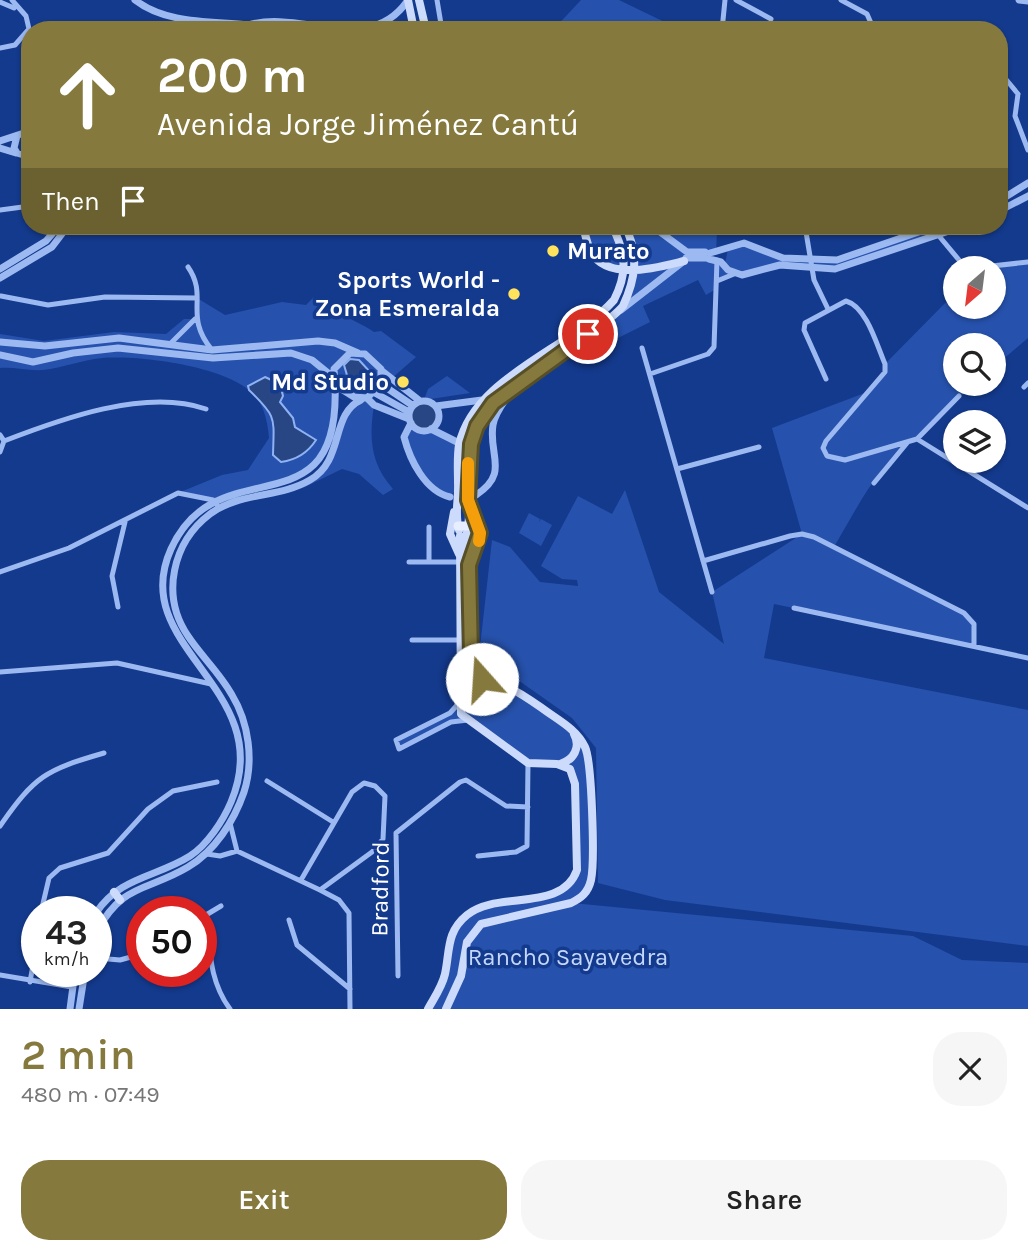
<!DOCTYPE html>
<meta charset="utf-8">
<style>
:root{--surface:#fff;--page:#f6f6f6;--text:#222;--muted:#767676;--accent:#85793d}
body{margin:0;font-family:Karla,sans-serif;background:var(--page);color:var(--text);height:100vh;display:flex;flex-direction:column;font-size:26px;white-space:nowrap}
*{box-sizing:border-box;margin:0}
p{font-size:23px;color:var(--muted)}
.icon{flex:none;width:38px;height:38px;fill:none;stroke:currentColor;stroke-width:2;stroke-linecap:round;stroke-linejoin:round}
.map{position:relative;height:1009px;overflow:hidden}
.details{display:flex;flex-direction:column;background:var(--surface);flex:1}
.details>*{flex:none}
.hud{position:absolute;left:21px;top:21px;width:987px;height:214px;border-radius:28px;box-shadow:0 2px 5px #0004;background:#85793d;color:#fff;overflow:hidden}
.needle{width:46px;rotate:208deg}
.tools{position:absolute;left:943px;top:256px;display:grid;gap:14px}
.tools a{display:grid;place-items:center;width:63px;height:63px;border-radius:50%;background:var(--surface);box-shadow:0 2px 5px #0004;font-size:35px}
.speed{position:absolute;left:21px;top:896px;display:flex;gap:14px;font-size:35px;font-weight:700;text-align:center}
.speed>*{display:grid;place-content:center;width:91px;height:91px;border-radius:50%;background:var(--surface);box-shadow:0 2px 5px #0004;line-height:1}
.speed small{font-size:18px;font-weight:400}
.speed .limit{border:10px solid #d22;background:#fff;color:#111}
.pin{position:absolute;display:grid;place-items:center;width:60px;height:60px;color:#fff;margin:-30px;border:4px solid #fff;border-radius:50%;box-shadow:0 2px 7px #0007}
.me{position:absolute;width:77px;margin:-38px;rotate:341deg;stroke-linejoin:round;filter:drop-shadow(0 0 5px #0008)}
.turn{display:flex;align-items:center;gap:24px;height:147px;padding:0 21px;font-size:32px}
.turn .icon{width:91px;height:91px;stroke-width:2.5}
.turn b{display:block;font-size:49px;line-height:60px}
.then{display:flex;align-items:center;height:66px;padding:0 21px;background:#0003;gap:14px;font-size:26px}
.round{display:grid;place-items:center;flex:none;width:74px;height:74px;border-radius:28px;background:var(--page)}
.summary{display:flex;align-items:center;justify-content:space-between;height:119px;padding:0 21px}
h1{font-size:42px;font-weight:600;line-height:52px;color:var(--accent)}
.cta{display:flex;gap:14px;margin-top:auto;padding:14px 21px}
.cta a{flex:1;height:80px;border-radius:28px;background:var(--accent);color:#fff;font-size:28px;font-weight:600;line-height:80px;text-align:center}
.cta a+a{background:var(--page);color:var(--text)}
.map>svg:first-child{display:block}
</style>
<div class="map">
<svg width="1028" height="1009" viewBox="0 0 1028 1009">
<rect width="100%" height="100%" fill="#143a8d"/>
<!-- green -->
<path fill="#2652ad" d="M 581,0 L 619,0 L 681,30 L 553,30 Z
M 583,226 L 612,226 L 625,262 L 616,268 L 597,259 Z
M 625,226 L 717,231 L 716,253 L 696,258 L 725,264 L 728,249 L 753,245 L 773,255 L 837,260 L 936,226 L 964,226 L 845,268 L 780,265 L 734,274 L 717,281 L 716,289 L 706,295 L 698,280 L 643,306 L 650,322 L 586,354 L 581,339 L 618,312 L 635,264 Z
M 1028,262 L 1028,338 L 994,367 L 994,345 L 956,345 L 956,383 L 974,383 L 917,439 C 884,452 852,517 834,547 L 971,618 L 974,645 L 774,604 L 764,658 L 1028,710 L 1028,946 L 665,900 L 598,883 L 596,748 L 572,718 L 515,678 L 487,674 L 479,656 L 492,540 L 510,547 L 540,582 L 578,586 L 577,580 L 562,579 L 541,566 L 578,496 L 612,514 L 625,490 L 659,592 L 724,644 L 712,592 L 802,534 L 772,428 L 870,391 L 882,378 L 885,364 L 955,293 L 956,306 L 994,306 L 994,268 Z
M 314,297 C 333,301 330,306 343,315 C 354,321 364,325 374,332 L 381,331 L 416,357 L 391,379 L 382,371 L 382,377 L 363,400 L 374,405 C 369,438 370,463 393,489 L 383,495 L 359,474 L 342,469 L 309,485 L 292,488 L 320,474 L 345,412 L 360,400 L 336,386 L 325,453 L 315,467 L 299,476 L 213,500 L 178,493 L 222,475 L 248,470 L 269,438 C 268,425 265,408 256,397 C 231,366 139,355 102,358 C 81,360 63,368 43,370 C 29,371 15,367 0,368 L 0,334 L 44,341 L 114,332 L 166,334 L 184,319 L 195,319 L 197,298 L 225,315 L 282,302 L 306,305 Z
M 447,376 L 470,393 L 424,400 L 428,389 Z
M 411,423 L 459,443 L 458,486 L 450,497 L 428,484 L 406,445 Z
M 529,513 L 540,519 L 539,522 L 541,519 L 552,525 L 541,546 L 519,533 Z
M 467,539 L 471,656 L 482,679 L 500,684 L 570,728 L 589,759 L 592,879 L 572,903 L 913,936 L 962,960 L 1028,963 L 1028,1009 L 428,1009 L 439,988 L 448,943 L 468,914 L 559,892 L 577,870 L 570,769 L 531,764 L 468,720 L 451,722 L 399,749 L 396,740 L 450,713 L 459,703 L 459,554 Z"/>
<!-- water -->
<path fill="#284584" stroke="#8fb2f4" stroke-width="2" d="M 350,359 L 359,360 L 372,374 L 371,382 L 366,387 L 347,375 L 344,365 Z
M 265,377 L 280,384 L 283,396 L 280,402 L 293,418 L 295,427 L 316,440 C 307,454 296,460 281,462 L 273,455 C 274,417 277,417 249,390 L 248,386 Z
M409 416a15 15 0 1 1 30 0a15 15 0 1 1-30 0Z"/>
<g fill="none" stroke-linecap="round" stroke-linejoin="round">
<!-- minor -->
<path stroke="#9db9f1" stroke-width="5" d="M 437,0 L 442,30
M 736,0 L 771,19
M 841,0 L 867,14 L 874,30
M 0,2 L 14,8
M 722,30 L 725,0
M 0,48 L 15,45 L 29,29 L 26,16 L 12,0
M 999,71 L 1018,94
M 1018,94 L 1015,116 L 1028,150
M 0,210 L 30,206
M 805,226 L 814,280 L 828,309
M 911,226 L 912,234
M 939,236 L 964,266 L 969,268
M 188,267 C 209,297 183,315 212,350
M 974,268 L 1028,262
M 717,281 L 734,274
M 1,296 L 48,305 L 105,297 L 197,298
M 170,344 L 195,319
M 642,348 L 712,592
M 650,374 L 708,354 L 714,347 L 717,260
M 826,379 L 804,330 L 805,323 L 846,301 C 867,307 877,346 885,364 L 885,372 L 826,441 L 823,448 L 827,456 L 845,460 L 917,439 L 1028,508
M 1024,387 L 1028,383
M 0,435 L 4,441 L 0,452
M 917,439 L 959,396
M 4,441 C 61,419 145,388 206,409
M 677,469 L 759,447
M 874,483 L 907,443
M 703,561 L 790,536 L 802,534 L 814,537 L 964,613 L 974,624 L 974,645
M 409,562 L 459,562
M 429,562 L 429,527
M 0,572 L 69,548 L 178,493 L 213,500 L 217,505
M 118,607 L 112,576 L 125,522
M 794,608 L 1028,658
M 412,640 L 460,640
M 0,672 L 117,663 L 211,684
M 459,703 L 450,713 L 396,740 L 399,749 L 451,722 L 468,720
M 267,781 L 333,822
M 230,823 L 237,851
M 0,826 C 35,776 45,770 104,753
M 207,854 L 220,856 L 237,851 L 320,890 L 372,852 L 383,839 L 385,796 L 375,786 L 364,783 L 352,792 L 301,880
M 478,856 L 516,852 L 527,846 L 528,763
M 320,890 L 339,900 L 349,913 L 350,1009
M 41,912 L 49,878 L 60,868 L 108,853 L 148,809 L 173,791 L 217,782
M 206,916 C 210,949 209,981 230,1009
M 201,918 L 221,906
M 289,920 L 297,945 L 350,989
M 96,958 L 120,960 L 142,954
M 0,975 L 72,987
M 398,976 L 396,833 L 460,782 L 466,780 L 506,806 L 528,807
M 30,982 L 37,942"/>
<!-- tertiary -->
<path stroke="#9db9f1" stroke-width="7" d="M 135,0 C 166,24 210,21 248,25 L 260,30
M 1019,0 L 1028,1
M 248,25 C 301,9 370,57 408,0
M 17,136 L 14,148 L 17,153 L 30,157
M 0,141 L 30,131
M 0,148 L 16,153
M 999,201 L 1028,183
M 999,211 L 1028,196
M 652,226 L 687,252 L 705,252
M 710,253 L 744,243 L 783,258 L 837,260 L 936,226
M 686,258 L 705,258
M 709,259 L 721,262 L 728,270 L 742,275 L 780,265 L 835,269 L 964,226
M 0,269 L 46,241 L 59,226
M 0,278 L 52,247 L 68,226
M 621,310 L 684,261
M 0,342 L 45,346 L 119,338 L 212,350 L 318,341 L 335,343 L 358,353
M 350,353 L 365,354 L 381,369 L 381,384 L 367,398 L 354,397 L 335,385 L 334,369 Z
M 0,355 L 33,362 L 73,353 L 118,348 L 213,358 L 291,353 L 312,360 L 333,377
M 382,371 L 420,401
M 381,384 L 412,405
M 375,393 L 409,412
M 367,398 L 374,405 L 409,419
M409 416a15 15 0 1 1 30 0a15 15 0 1 1-30 0Z
M 436,406 L 482,400
M 411,423 L 404,437 C 410,460 425,491 450,497
M 431,429 L 459,443
M 476,495 C 510,473 488,455 493,425 C 495,412 505,401 512,390
M 96,913 C 119,877 157,877 190,856 C 207,845 223,821 231,802 C 279,688 126,648 171,549 C 218,445 341,536 335,385
M 96,932 C 124,882 146,892 188,867 C 215,851 234,821 244,792 C 254,761 249,723 232,695 C 220,673 201,656 188,636 C 160,595 173,542 210,514 C 239,492 280,498 310,480 C 345,460 330,414 361,400
M 70,1009 L 75,971
M 79,1009 L 85,971"/>
<!-- secondary -->
<path stroke="#ccdbfb" stroke-width="8" d="M 408,0 L 414,30
M 419,0 L 426,30
M 583,226 C 585,234 587,244 591,252 C 608,282 659,267 684,261
M 454,512 L 450,534 L 459,554
M 459,530 C 454,513 459,500 458,482 C 458,470 457,457 459,445 C 474,376 571,349 614,300 C 628,273 626,253 612,226
M 467,532 C 474,503 462,472 472,441 C 486,394 551,361 589,333 C 601,325 614,317 623,306 C 636,278 639,254 625,226
M 467,536 L 471,656 L 485,681
M 469,565 L 480,533 L 472,514
M 560,764 C 574,760 581,747 574,734
M 114,892 L 120,900
M 428,1009 C 434,998 442,987 445,974 C 450,951 446,932 467,915 C 497,890 562,913 577,870 L 575,784 L 570,769 L 557,764 L 528,763 L 461,714 L 460,536
M 446,1009 L 461,976 L 467,942 L 481,924 L 571,903 C 581,898 588,893 591,880 C 595,862 592,762 585,747 C 577,730 560,721 546,711 C 523,695 486,665 461,692"/>
<!-- primary -->
<path stroke="#e7eeff" stroke-width="9" d="M 458,526 L 469,526"/>
</g>
<g fill="none" stroke-linecap="round" stroke-linejoin="round">
<defs>
<path id="route" d="M 482,679 L 471,656 L 469,565 L 480,533 L 468,500 L 471,444 L 477,426 L 493,403 L 588,334"/>
</defs>
<!-- route casing -->
<use href="#route" stroke="#564f28" stroke-width="18"/>
<!-- route -->
<use href="#route" stroke="#85793d" stroke-width="12"/>
<!-- slow -->
<path stroke="#f59e0b" stroke-width="12" d="M 468,463 L 468,500 L 480,533 L 479,541"/>
</g>
<!-- markers -->
<g fill="#ffe35d" stroke="#143a8d" stroke-width="2.5">
<circle cx="553" cy="251" r="7"/>
<circle cx="514" cy="294" r="7"/>
<circle cx="403" cy="382" r="7"/>
</g>
<g text-anchor="middle" dominant-baseline="central" stroke-width="7" stroke-linejoin="round" paint-order="stroke">
<!-- poi labels -->
<g font-size="24" font-weight="bold" fill="#fff" stroke="#143a8d" text-anchor="end">
<text x="567" y="251" text-anchor="start">Murato</text>
<text x="500" y="280">Sports World -<tspan x="500" dy="28">Zona Esmeralda</tspan></text>
<text x="389" y="382">Md Studio</text>
</g>
<!-- street labels -->
<g font-size="24" fill="#fff" stroke="#143a8d">
<text transform="translate(380 889) rotate(-89)">Bradford</text>
</g>
<!-- park labels -->
<g font-size="24" fill="#c4d7fc" stroke="#143a8d">
<text x="568" y="957">Rancho Sayavedra</text>
</g>
</g>
</svg>
<div class="tools">
<a><svg class="needle" viewBox="-14 -14 28 28"><path d="M0-13l5 13h-10z" fill="#e53935"/><path d="M0 13l5-13h-10z" fill="#767676"/></svg></a>
<a><svg class="icon" aria-label="search" viewBox="0 0 24 24"><circle cx="10" cy="10" r="6"/><path d="M15 15l6 6"/></svg></a>
<a><svg class="icon" aria-label="layers" viewBox="0 0 24 24"><path d="M12 4l9 5-9 5-9-5zM3 14l9 5 9-5"/></svg></a>
</div>
<div class="speed"><div>43<small>km/h</small></div><div class="limit">50</div></div>
<div class="pin" style="left:588px;top:334px;background:#d93025"><svg class="icon" aria-label="arrive" viewBox="0 0 24 24"><path d="M6 21V4h12l-3 4 3 4H6"/></svg></div>
<svg class="me" style="left:482px;top:679px" viewBox="-20 -20 40 40"><circle r="19" fill="#fff"/><path d="M0-13L10 11 0 6-10 11z" fill="#85793d"/></svg>
<div class="hud">
<div class="turn"><svg class="icon" aria-label="ahead" viewBox="0 0 24 24"><path d="M12 20V5M6 11l6-6 6 6"/></svg><div><b>200 m</b>Avenida Jorge Jiménez Cantú</div></div>
<div class="then">Then<svg class="icon" aria-label="arrive" viewBox="0 0 24 24"><path d="M6 21V4h12l-3 4 3 4H6"/></svg></div>
</div>
</div>
<section class="details">
<div class="summary"><div><h1>2 min</h1><p>480 m · 07:49</p></div><a class="round"><svg class="icon" aria-label="close" viewBox="0 0 24 24"><path d="M6 6l12 12M18 6L6 18"/></svg></a></div>
<div class="cta"><a>Exit</a><a>Share</a></div>
</section>
